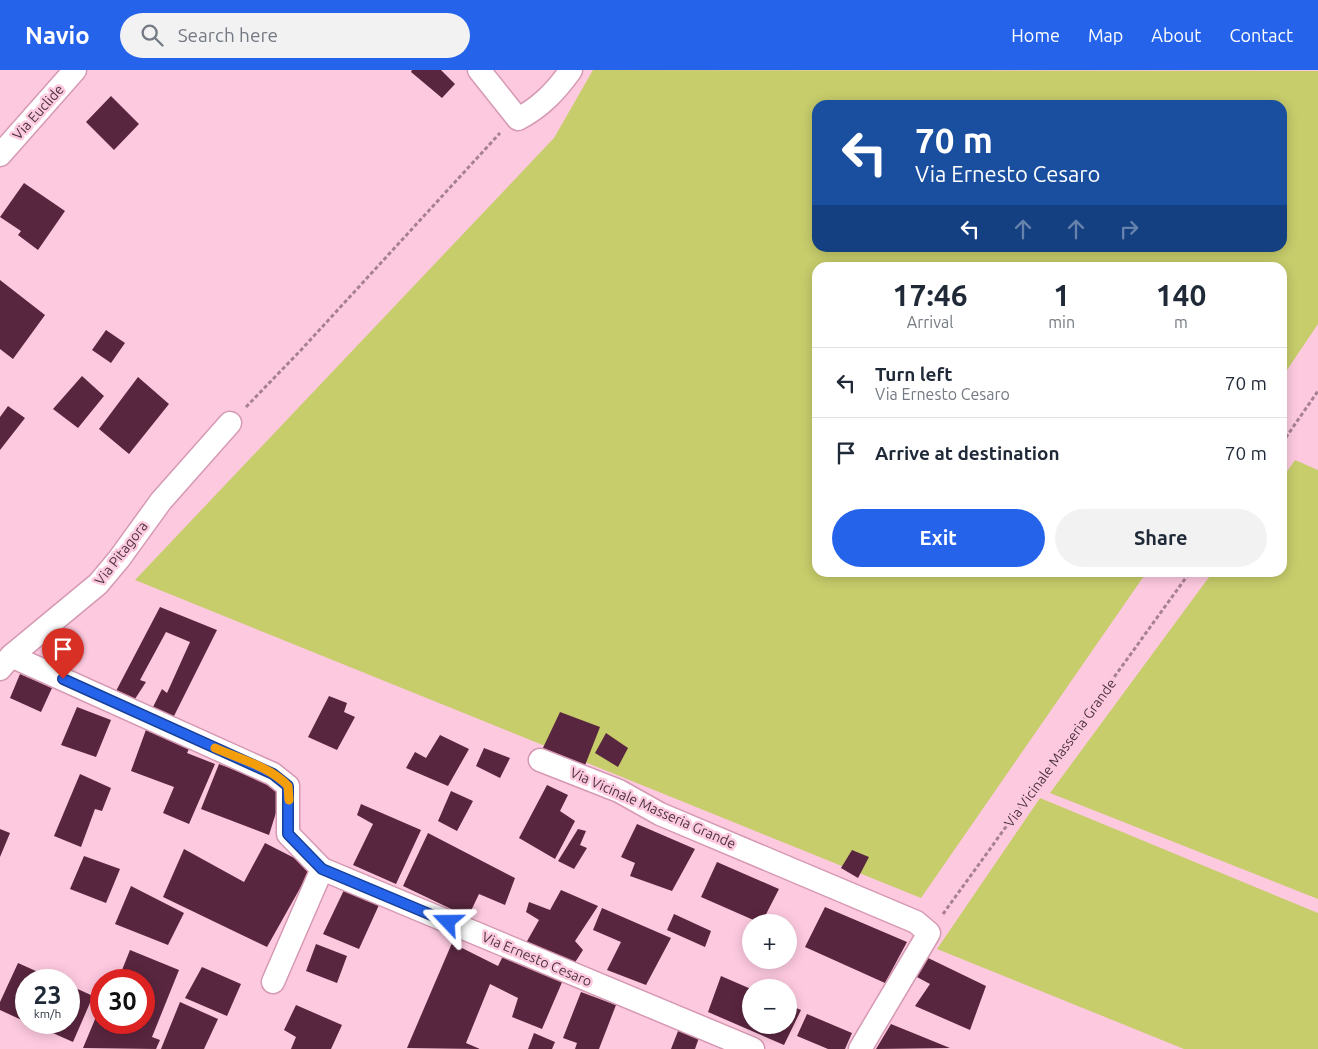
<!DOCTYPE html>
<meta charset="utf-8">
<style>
:root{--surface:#fff;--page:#f2f2f3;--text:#1f2937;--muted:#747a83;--line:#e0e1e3;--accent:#2563eb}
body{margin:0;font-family:Ubuntu,sans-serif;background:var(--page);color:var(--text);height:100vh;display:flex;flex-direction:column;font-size:19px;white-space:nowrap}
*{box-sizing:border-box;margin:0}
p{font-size:16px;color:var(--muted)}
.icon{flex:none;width:28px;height:28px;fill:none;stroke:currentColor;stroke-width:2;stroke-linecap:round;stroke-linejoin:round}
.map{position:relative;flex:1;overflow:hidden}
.panel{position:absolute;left:812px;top:192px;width:475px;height:315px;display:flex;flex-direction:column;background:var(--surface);border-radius:15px;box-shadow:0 2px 12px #0003}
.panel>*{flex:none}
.top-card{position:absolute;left:812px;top:30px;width:475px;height:152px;border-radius:15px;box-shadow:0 2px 12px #0003;background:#1a4fa0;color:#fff;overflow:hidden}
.controls{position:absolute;left:742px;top:844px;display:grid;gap:10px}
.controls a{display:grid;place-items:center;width:55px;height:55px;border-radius:50%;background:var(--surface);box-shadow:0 2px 12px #0003;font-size:25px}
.speed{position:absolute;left:15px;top:899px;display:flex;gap:10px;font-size:25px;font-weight:700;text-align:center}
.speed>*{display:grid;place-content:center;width:65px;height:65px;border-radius:50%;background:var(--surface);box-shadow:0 2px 12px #0003;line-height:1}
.speed small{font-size:12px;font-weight:400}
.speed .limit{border:8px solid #d22;background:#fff;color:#111}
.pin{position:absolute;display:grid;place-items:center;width:42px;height:42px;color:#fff;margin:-51px -21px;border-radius:50% 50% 50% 0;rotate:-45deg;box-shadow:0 0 5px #0007}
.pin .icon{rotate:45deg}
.me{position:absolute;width:55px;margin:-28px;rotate:293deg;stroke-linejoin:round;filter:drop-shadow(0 0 4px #0008)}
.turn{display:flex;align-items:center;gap:18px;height:105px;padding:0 20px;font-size:22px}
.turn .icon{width:65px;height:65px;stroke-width:2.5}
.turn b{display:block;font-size:35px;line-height:42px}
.lanes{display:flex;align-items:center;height:48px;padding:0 20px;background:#0003;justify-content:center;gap:25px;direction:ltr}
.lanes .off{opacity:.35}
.eta{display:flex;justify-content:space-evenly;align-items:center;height:85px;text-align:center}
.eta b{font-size:30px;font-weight:700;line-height:35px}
.action{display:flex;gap:10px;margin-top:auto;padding:10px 20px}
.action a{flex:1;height:58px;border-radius:30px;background:var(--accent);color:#fff;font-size:20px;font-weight:700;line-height:58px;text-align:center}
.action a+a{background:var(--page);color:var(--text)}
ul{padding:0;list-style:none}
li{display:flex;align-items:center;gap:15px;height:70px;padding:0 20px;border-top:1px solid var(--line)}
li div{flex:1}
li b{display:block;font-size:19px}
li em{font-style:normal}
header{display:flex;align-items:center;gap:30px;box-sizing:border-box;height:70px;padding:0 25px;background:var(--accent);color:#fff}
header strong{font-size:24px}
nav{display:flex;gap:28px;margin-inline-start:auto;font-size:18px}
.search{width:350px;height:45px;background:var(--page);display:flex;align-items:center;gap:12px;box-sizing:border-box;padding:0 18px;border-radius:28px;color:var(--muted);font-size:19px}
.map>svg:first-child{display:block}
</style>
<header>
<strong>Navio</strong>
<div class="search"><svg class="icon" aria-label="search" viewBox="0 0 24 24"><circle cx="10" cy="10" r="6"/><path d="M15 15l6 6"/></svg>Search here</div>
<nav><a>Home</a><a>Map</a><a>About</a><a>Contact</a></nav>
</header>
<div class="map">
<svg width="1318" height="979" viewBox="0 0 1318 979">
<rect width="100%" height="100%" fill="#fdc9df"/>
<!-- green -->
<path fill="#c7cd6b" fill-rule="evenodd" d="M 593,0 L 1318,1 L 1318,254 L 1283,306 L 1282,198 L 818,198 L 818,502 L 1146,503 L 921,828 L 135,510 L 554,68 ZM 818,35 L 1282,35 L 1282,178 L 818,178 Z
M 1295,390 L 1318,400 L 1318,829 L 1050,723 L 1212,503 L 1282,502 L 1283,407 Z
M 1040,728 L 1318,843 L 1318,979 L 1184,979 L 937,879 Z"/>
<!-- building -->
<path fill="#59263f" d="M 412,0 L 441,0 L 455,14 L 442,28 L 411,2 Z
M 111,26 L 139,54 L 114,80 L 86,52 Z
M 24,113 L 65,141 L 38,180 L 18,165 L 21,161 L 0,147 Z
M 0,210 L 45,245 L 13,289 L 0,279 Z
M 106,260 L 125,273 L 111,293 L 92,280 Z
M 82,306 L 104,326 L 78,358 L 53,339 Z
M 138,307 L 169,334 L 129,384 L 99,359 Z
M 8,336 L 25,348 L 0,380 L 0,347 Z
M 160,537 L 217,560 L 173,648 L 152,639 L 162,619 L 167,623 L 190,572 L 166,562 L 140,610 L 146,612 L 135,629 L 116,621 Z
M 20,604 L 52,618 L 41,642 L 10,628 Z
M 329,626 L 347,633 L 344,642 L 355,647 L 337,680 L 308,667 Z
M 77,637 L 111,650 L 96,687 L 61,675 Z
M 560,642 L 600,657 L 584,698 L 541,682 Z
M 147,657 L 191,675 L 187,683 L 215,694 L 189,754 L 163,743 L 174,717 L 131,701 Z
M 606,663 L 628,678 L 618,697 L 595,683 Z
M 440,665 L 469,679 L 448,716 L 406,698 L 415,682 L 426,688 Z
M 484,678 L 510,688 L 500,708 L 476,696 Z
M 219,694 L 275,715 L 280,730 L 269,765 L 201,739 Z
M 80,704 L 111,718 L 102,741 L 95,739 L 81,777 L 54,766 Z
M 547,715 L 568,725 L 560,741 L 575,751 L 555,789 L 519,768 Z
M 451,721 L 473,731 L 457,761 L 438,751 Z
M 361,734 L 421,760 L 396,814 L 353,795 L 373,754 L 357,745 Z
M 637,754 L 695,779 L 672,821 L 630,806 L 635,793 L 621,787 Z
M 0,759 L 10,763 L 0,787 Z
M 578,759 L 586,761 L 580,775 L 587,778 L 574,799 L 558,791 Z
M 428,763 L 515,808 L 505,835 L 479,824 L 468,847 L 403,816 Z
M 265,773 L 312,797 L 267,877 L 163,827 L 184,779 L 244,812 Z
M 852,780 L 869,787 L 858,808 L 841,798 Z
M 84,786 L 120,799 L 106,833 L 70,819 Z
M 717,792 L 779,819 L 762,852 L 758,852 L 701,827 Z
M 131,816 L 184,843 L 168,875 L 115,854 Z
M 344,820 L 379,835 L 359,879 L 323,864 Z
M 561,820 L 598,836 L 575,871 L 583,880 L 574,894 L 526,873 L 539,850 L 526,842 L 529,832 L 550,840 Z
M 825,837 L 907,872 L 885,913 L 805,877 Z
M 602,838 L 671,868 L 646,915 L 607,900 L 621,872 L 593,860 Z
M 674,844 L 711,861 L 705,877 L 667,860 Z
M 452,873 L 498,896 L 504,884 L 563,910 L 542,959 L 512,947 L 518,928 L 490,914 L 466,973 L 480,979 L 407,978 Z
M 316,874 L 347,886 L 337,913 L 306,901 Z
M 130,880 L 179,900 L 152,967 L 160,970 L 156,979 L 83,978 L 101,935 L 101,952 L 144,952 L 144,910 L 118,910 Z
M 924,886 L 986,916 L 970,960 L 915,936 L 930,914 L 915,906 Z
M 18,893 L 56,910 L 26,910 L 26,952 L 0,940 L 0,932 Z
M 202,897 L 241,914 L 227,946 L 185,928 Z
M 721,906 L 751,919 L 751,955 L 789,955 L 789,935 L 801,940 L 784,975 L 708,942 Z
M 69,915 L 93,926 L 73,972 L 28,952 L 69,952 Z
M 581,922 L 616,935 L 599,979 L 575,979 L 577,973 L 563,968 Z
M 180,932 L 218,949 L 204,979 L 161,979 Z
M 296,935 L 342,955 L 331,979 L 291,979 L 296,967 L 284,960 Z
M 807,944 L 852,963 L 845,979 L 828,979 L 797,966 Z
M 891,954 L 950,978 L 876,979 Z
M 680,956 L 700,965 L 695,979 L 671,979 Z
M 534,963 L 555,972 L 552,979 L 528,979 Z"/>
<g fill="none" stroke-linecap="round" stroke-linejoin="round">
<defs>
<path id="minor" d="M 479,0 L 518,49 C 541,37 556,21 571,0
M 0,85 L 75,0
M 11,586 L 273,704 L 288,716 L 288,764 L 322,799 L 753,979
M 0,599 L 11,586 L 98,514 L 119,489 L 161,431 L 230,353
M 540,690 L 619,721 L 660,744 L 916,852 L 929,863 L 860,979
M 273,912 L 322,799"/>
</defs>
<!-- minor casing -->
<use href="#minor" stroke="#d699b3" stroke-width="25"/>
<!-- path -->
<path stroke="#a78091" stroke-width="3" stroke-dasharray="4 2.5" stroke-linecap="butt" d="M 246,337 L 301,280 L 500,63
M 1282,373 L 1318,321
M 943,844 L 1190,502"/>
<!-- minor -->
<use href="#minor" stroke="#fff" stroke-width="22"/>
</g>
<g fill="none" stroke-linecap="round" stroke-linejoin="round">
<defs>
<path id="route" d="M 63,609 L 273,704 L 288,716 L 288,764 L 322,799 L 448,852"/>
</defs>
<!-- route casing -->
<use href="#route" stroke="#184099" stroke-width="12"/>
<!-- route -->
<use href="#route" stroke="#2563eb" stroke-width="9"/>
<!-- slow -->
<path stroke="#f59e0b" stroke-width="9" d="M 215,678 C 240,689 270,697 288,716 L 289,730"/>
</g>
<g text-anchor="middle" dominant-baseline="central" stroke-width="5" stroke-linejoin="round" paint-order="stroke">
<!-- street labels -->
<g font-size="14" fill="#4c333e" stroke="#fdc9df">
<text transform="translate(38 42) rotate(-48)">Via Euclide</text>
<text transform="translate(121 483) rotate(-52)">Via Pitagora</text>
<text transform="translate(1060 683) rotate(-54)">Via Vicinale Masseria Grande</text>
<text transform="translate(653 738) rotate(24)">Via Vicinale Masseria Grande</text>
<text transform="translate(537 889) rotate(23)">Via Ernesto Cesaro</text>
</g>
</g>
</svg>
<div class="controls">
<a>+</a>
<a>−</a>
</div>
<div class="speed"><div>23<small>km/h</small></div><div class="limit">30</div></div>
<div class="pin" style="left:63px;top:609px;background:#d93025"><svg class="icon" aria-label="arrive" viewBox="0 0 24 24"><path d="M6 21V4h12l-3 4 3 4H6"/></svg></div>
<svg class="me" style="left:448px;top:852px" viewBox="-20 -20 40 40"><path d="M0-17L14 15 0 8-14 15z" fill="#2563eb" stroke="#fff" stroke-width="4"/></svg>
<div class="top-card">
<div class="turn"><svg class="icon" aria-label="left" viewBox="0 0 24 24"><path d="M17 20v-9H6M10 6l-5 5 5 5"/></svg><div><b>70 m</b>Via Ernesto Cesaro</div></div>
<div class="lanes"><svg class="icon" aria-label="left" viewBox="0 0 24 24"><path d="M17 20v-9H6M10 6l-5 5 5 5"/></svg><svg class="icon off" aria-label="ahead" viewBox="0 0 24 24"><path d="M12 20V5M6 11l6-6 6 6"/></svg><svg class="icon off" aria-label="ahead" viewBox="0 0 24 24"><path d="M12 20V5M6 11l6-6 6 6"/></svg><svg class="icon off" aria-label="right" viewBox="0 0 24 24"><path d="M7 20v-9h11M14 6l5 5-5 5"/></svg></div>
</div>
<section class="panel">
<div class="eta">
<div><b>17:46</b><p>Arrival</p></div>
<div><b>1</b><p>min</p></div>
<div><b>140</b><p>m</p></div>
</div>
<ul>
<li><svg class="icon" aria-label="left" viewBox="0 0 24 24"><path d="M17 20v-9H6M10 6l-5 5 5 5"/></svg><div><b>Turn left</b><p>Via Ernesto Cesaro</p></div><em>70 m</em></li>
<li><svg class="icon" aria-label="arrive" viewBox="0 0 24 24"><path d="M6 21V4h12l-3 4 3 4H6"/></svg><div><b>Arrive at destination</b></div><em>70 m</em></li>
</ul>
<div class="action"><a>Exit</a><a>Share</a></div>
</section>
</div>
